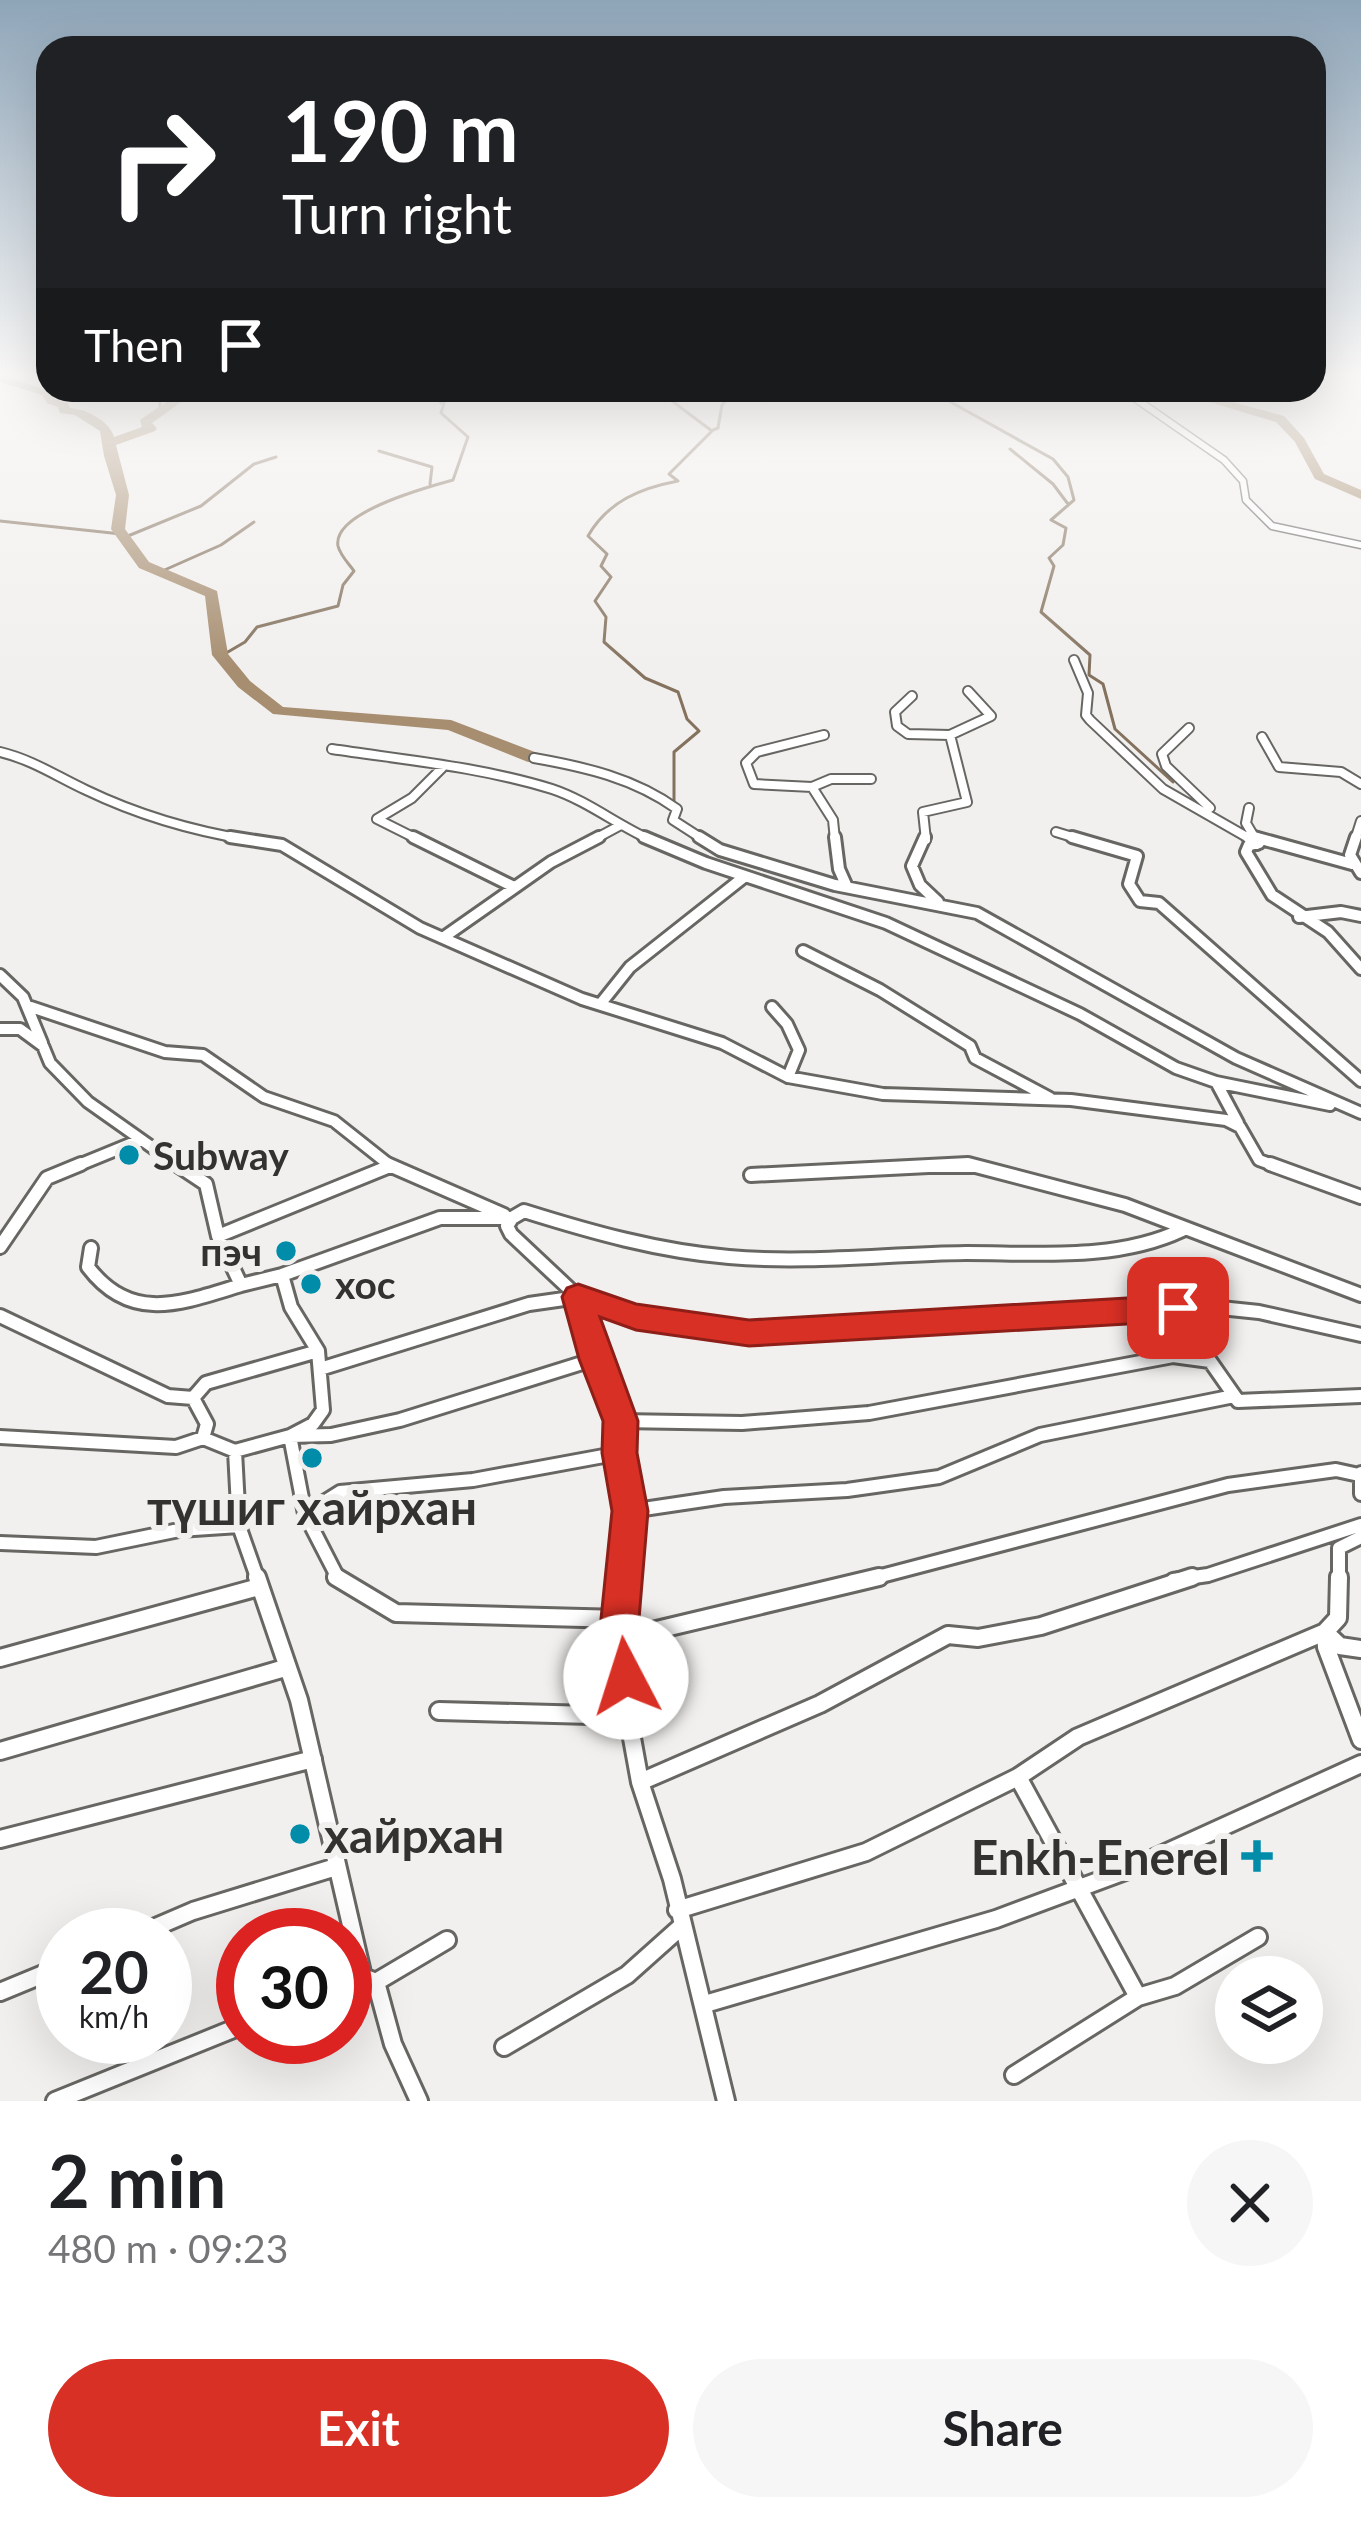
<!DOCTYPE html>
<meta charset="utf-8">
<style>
:root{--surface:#fff;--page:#f6f6f6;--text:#202124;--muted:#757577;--accent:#d93025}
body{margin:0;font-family:Lato,sans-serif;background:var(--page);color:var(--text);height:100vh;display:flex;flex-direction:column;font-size:45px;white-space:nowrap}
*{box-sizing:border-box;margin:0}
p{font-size:39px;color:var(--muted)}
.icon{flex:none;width:66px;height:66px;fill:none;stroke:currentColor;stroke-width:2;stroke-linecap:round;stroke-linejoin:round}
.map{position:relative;height:2101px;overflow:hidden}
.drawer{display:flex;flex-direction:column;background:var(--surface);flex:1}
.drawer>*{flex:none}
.top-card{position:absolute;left:36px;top:36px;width:1290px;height:366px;border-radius:36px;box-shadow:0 12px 48px #0002;background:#202124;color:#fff;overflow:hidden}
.buttons{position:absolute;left:1215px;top:1956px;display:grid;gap:24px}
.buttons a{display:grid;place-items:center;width:108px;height:108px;border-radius:50%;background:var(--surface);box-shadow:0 12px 48px #0002;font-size:60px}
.speed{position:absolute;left:36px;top:1908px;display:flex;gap:24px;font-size:60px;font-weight:700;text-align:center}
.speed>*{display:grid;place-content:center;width:156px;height:156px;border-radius:50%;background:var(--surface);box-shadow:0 12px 48px #0002;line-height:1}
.speed small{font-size:30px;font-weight:400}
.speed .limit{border:18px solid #d22;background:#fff;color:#111}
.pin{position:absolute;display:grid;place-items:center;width:102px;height:102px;color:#fff;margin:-51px;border-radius:24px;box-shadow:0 6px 18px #0006}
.me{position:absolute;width:132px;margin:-66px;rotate:355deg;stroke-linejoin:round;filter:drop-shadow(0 0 9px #0008)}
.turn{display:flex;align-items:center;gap:42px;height:252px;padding:0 48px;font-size:54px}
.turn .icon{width:156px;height:156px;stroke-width:2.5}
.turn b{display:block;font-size:84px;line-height:102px}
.then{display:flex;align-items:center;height:114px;padding:0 48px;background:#0003;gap:24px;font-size:45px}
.round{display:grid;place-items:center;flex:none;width:126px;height:126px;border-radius:63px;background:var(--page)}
.summary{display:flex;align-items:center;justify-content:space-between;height:204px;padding:0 48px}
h1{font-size:72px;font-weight:700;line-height:90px}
.primary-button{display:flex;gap:24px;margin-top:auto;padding:24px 48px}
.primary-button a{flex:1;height:138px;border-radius:72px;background:var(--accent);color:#fff;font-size:48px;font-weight:700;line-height:138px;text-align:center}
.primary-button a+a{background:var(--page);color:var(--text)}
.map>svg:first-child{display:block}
</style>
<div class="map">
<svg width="1361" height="2101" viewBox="0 0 1361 2101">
<rect width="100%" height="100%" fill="#f2f0ee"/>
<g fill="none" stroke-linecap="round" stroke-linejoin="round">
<!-- stream -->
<path stroke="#84725e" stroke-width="3" d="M 154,390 L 160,397 L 160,411
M 435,390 L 441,403
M 641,390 L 668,398 L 712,431 L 669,474 L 678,481 C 641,488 608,501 588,536 L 607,554 L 601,566 L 611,577 L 595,601 L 606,617 L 604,642 L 645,678 L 678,692 L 687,719 L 699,731 L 674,752 L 674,803
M 929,390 L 1053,459 L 1068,477 L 1074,500 L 1051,520 L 1066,528 L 1063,545 L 1049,558 L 1054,566 L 1041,612 L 1090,655 L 1089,675 L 1103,684 L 1115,729 L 1173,782
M 713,430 L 718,428 L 722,405 L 734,390
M 1010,449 L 1053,484 L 1068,504
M 379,451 L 432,467 L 430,484
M 0,521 L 121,534
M 123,538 L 201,506 L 254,464 L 276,457
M 160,572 L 221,545 L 254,522
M 221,656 L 245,642 L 257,627 L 338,606 L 343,585 L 354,571 C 349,564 340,555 338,546 C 332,512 428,487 453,480 L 468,437 L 441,413 L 448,390"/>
<!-- river -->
<path fill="#a78e71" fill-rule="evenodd" d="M 0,375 L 50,391 L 55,399 L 68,403 L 70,408 C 86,409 110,421 114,437 L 142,427 L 140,420 L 184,390 L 198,390 L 152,423 L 157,428 L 155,431 L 116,445 L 129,495 L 125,529 L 149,562 L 217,591 L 228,654 L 250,681 L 283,707 L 451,720 L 540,754 L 540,762 L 528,762 L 448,730 L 273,714 L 238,687 L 212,655 L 205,596 L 139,568 L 111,529 L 116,495 L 104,456 L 100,431 L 75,415 L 60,413 L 58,407 L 47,403 L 42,395 L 0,382 Z
M 1169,390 L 1188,390 L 1284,416 L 1304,438 L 1324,474 L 1361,490 L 1361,499 L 1315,479 L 1295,442 L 1276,422 Z"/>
<defs>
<path id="minor-far4" d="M 1123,390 L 1224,460 L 1243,481 L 1246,500 L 1272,526 L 1361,545"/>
<path id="minor-far3" d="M 1074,660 L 1088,693 L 1086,715 L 1090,720 L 1163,789 L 1252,840
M 912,696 L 895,712 L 897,726 L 908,734 L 950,735
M 1189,728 L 1162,754 L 1166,766 L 1210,808
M 824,735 L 757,752 L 746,763 L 754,784 L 812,787 L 833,820 L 835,840
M 1262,737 L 1279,767 L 1341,772 L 1361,784
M 332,749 C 405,760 481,767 552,789 C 588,801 617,825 651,840
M 0,752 C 33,760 56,776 86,790 C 138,815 193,831 249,840
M 534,758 C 585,767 634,778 677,809 L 673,820 L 704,840
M 812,787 L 831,779 L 871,779
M 1249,808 L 1246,823 L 1256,840
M 1056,832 L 1082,840
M 419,840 L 377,819 L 412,798 L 442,768
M 593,840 L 619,826
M 926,840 L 923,812 L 967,802 L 950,735 L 991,716 L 968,691
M 1355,840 L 1361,821"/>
<path id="minor-far2" d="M 230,837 L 282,845 L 420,928 L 582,999 L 722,1043 L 788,1077 L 883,1094 L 1071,1100 L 1226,1120 L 1240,1127 L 1259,1160 L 1278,1167
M 413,837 L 514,887
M 644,837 L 706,863 L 886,923 L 1080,1014 L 1176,1068 L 1216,1082 L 1238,1123
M 699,837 L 720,850 L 835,885 L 977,913 L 1236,1058 L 1361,1113
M 835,837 L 839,869 L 847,887
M 925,837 L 912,866 L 920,885 L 938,902
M 1072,837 L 1137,856 L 1129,884 L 1140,901 L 1159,903 L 1361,1081
M 1248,837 L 1257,844
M 1254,837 L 1352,864
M 1356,837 L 1350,855 L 1361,873
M 1259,843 L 1249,845 L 1246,852 L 1272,895 L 1328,932 L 1361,969
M 1299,917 L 1341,912 L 1361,916
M 444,937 L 551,862 L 599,837
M 803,951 L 880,990 L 970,1046 L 975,1058 L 1050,1098
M 0,975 L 23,997 L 42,1043
M 602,1002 L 630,967 L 744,877
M 31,1007 L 165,1052 L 203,1055 L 264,1097 L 334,1121 L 392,1167
M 772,1007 L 787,1024 L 799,1050 L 788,1077
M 0,1029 L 20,1029 L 43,1046 L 50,1063 L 88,1102 L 180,1167
M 1216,1082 L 1330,1105
M 74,1167 L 140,1140
M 910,1167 L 979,1167"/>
<path id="minor-far1" d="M 176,1164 L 206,1184 L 218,1236 L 241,1285 L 282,1275 L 291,1307 L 318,1351 L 323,1410 L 313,1424 L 290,1436 L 305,1514 L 339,1580
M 387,1164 L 504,1215
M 1270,1164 L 1361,1197
M 751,1175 L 968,1164 L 1125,1205 L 1361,1295
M 512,1218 L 507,1226 L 511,1234 L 578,1297 L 595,1359 L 620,1421 L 631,1529 L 625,1580
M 218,1236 L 390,1166
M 0,1247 L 47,1178 L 81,1164
M 91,1248 L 88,1267 C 131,1324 182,1303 241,1285
M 282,1275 L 440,1218 L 512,1218 L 524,1211 C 591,1232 658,1251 729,1257 C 808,1264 887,1254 966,1253 C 1038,1253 1116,1261 1182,1230
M 0,1316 L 168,1396 L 193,1398 L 207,1424 L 203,1438
M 320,1369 L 529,1304 L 578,1297 L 636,1317 L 749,1333 L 1211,1307 L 1259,1312 L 1361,1335
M 193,1398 L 206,1383 L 318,1351
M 620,1421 L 742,1423 L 869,1413 L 1173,1356 L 1210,1361 L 1238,1401 L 1361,1396
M 0,1437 L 176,1447 L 203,1438 L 235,1451 L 290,1436 L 331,1435 L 400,1420 L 595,1359
M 235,1451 L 239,1526
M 1361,1473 L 1361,1494
M 630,1511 L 724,1497 L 847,1490 L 939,1477 L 1040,1435 L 1234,1396
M 305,1514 L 340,1492 L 473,1480 L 620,1453
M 0,1543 L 96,1547 L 179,1530 L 239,1526 L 258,1580
M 866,1580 L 1228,1485 L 1336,1470 L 1359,1475
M 1173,1580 L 1208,1575 L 1361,1525
M 1339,1580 L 1339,1548 L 1361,1537"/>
<path id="minor" d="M 257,1577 L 299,1700 L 363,1977 L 376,1982 L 393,2044 L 419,2101
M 336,1577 L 396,1613 L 621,1619
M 626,1577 L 621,1619 L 628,1716 L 640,1782 L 672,1879 L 726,2101
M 1325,1632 L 1326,1647 L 1361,1740
M 1325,1632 L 1340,1646 L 1361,1649
M 623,1638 L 879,1577
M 0,1658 L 259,1587
M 439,1711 L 628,1716
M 0,1751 L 285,1668
M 640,1782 L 820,1704 L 948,1635 L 978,1638 L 1041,1626 L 1192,1577
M 0,1839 L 313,1759
M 677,1910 L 866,1852 L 1018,1777
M 137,1935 L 193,1911 L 336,1867
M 1258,1937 L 1175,1986 L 1138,1997 L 1018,1777 L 1078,1737 L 1325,1632 L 1338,1618 L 1339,1577
M 376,1982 L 447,1940
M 345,1985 L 363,1977
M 0,1992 L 63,1966
M 705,2004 L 996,1919 L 1128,1870 L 1361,1764
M 504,2047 L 627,1975 L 683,1925
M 1014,2075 L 1138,1997
M 55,2101 L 243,2025"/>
</defs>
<!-- minor-far4 casing -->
<use href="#minor-far4" stroke="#676663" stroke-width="9"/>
<!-- minor-far3 casing -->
<use href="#minor-far3" stroke="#676663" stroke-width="12"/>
<!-- minor-far2 casing -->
<use href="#minor-far2" stroke="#676663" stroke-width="16"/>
<!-- minor-far1 casing -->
<use href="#minor-far1" stroke="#676663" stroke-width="18"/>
<!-- minor casing -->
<use href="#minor" stroke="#676663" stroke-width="22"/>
<!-- minor-far4 -->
<use href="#minor-far4" stroke="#fff" stroke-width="6"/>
<!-- minor-far3 -->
<use href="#minor-far3" stroke="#fff" stroke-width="8"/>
<!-- minor-far2 -->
<use href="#minor-far2" stroke="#fff" stroke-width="10"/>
<!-- minor-far1 -->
<use href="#minor-far1" stroke="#fff" stroke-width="12"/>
<!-- minor -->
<use href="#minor" stroke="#fff" stroke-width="16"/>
</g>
<!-- sky -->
<linearGradient id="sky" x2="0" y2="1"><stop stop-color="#8ea5b8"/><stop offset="0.56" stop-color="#f9f8f7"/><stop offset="1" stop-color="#f9f8f7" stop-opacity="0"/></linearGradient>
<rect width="1361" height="668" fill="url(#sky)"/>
<!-- route -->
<path fill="#d93025" stroke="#8d1f18" stroke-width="3" d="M 578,1284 L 636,1304 L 749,1320 L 1178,1295 L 1189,1299 L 1194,1308 L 1189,1317 L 1178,1321 L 749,1346 L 636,1330 L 600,1317 L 638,1421 L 637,1453 L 648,1511 L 639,1619 L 645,1677 L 640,1690 L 626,1696 L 612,1690 L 606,1677 L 601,1619 L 612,1511 L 602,1453 L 603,1421 L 579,1359 L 562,1297 L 567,1288 Z"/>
<!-- markers -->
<g fill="#018caa" stroke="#f2f0ee" stroke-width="4.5">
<circle cx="129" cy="1155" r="12"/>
<circle cx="286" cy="1251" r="12"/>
<circle cx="311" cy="1284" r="12"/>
<circle cx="312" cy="1458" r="12"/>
<circle cx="300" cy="1834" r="12"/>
<path d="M1251 1838h12v12h12v12h-12v12h-12v-12h-12v-12h12z"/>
</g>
<g text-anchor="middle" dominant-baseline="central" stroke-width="12" stroke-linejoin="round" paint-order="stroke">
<!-- poi labels -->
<g font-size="39" font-weight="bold" fill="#333231" stroke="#f2f0ee" text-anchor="start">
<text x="153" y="1155">Subway</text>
<text x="262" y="1251" text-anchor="end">пэч</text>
<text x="335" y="1284">хос</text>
</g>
<!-- near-poi labels -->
<g font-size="48" font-weight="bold" fill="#333231" stroke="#f2f0ee">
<text x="312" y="1506">түшиг хайрхан</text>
<text x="324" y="1834" text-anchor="start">хайрхан</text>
<text x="1230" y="1856" text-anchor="end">Enkh-Enerel</text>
</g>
</g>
</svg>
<div class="buttons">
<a><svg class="icon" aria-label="layers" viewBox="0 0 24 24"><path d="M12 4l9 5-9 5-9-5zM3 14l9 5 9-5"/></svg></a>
</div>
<div class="speed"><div>20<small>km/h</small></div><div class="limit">30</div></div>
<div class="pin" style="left:1178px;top:1308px;background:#d93025"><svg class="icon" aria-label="arrive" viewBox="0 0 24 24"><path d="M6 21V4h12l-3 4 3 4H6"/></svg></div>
<svg class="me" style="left:626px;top:1677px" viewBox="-20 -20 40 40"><circle r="19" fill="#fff"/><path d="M0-13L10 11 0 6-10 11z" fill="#d93025"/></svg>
<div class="top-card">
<div class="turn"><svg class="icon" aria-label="right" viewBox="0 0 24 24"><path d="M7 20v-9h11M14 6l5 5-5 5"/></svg><div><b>190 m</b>Turn right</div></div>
<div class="then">Then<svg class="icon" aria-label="arrive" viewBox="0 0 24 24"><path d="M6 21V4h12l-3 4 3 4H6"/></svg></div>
</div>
</div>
<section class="drawer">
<div class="summary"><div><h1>2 min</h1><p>480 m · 09:23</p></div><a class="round"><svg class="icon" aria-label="close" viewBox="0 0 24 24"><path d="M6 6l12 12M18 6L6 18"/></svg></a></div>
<div class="primary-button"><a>Exit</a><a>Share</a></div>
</section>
